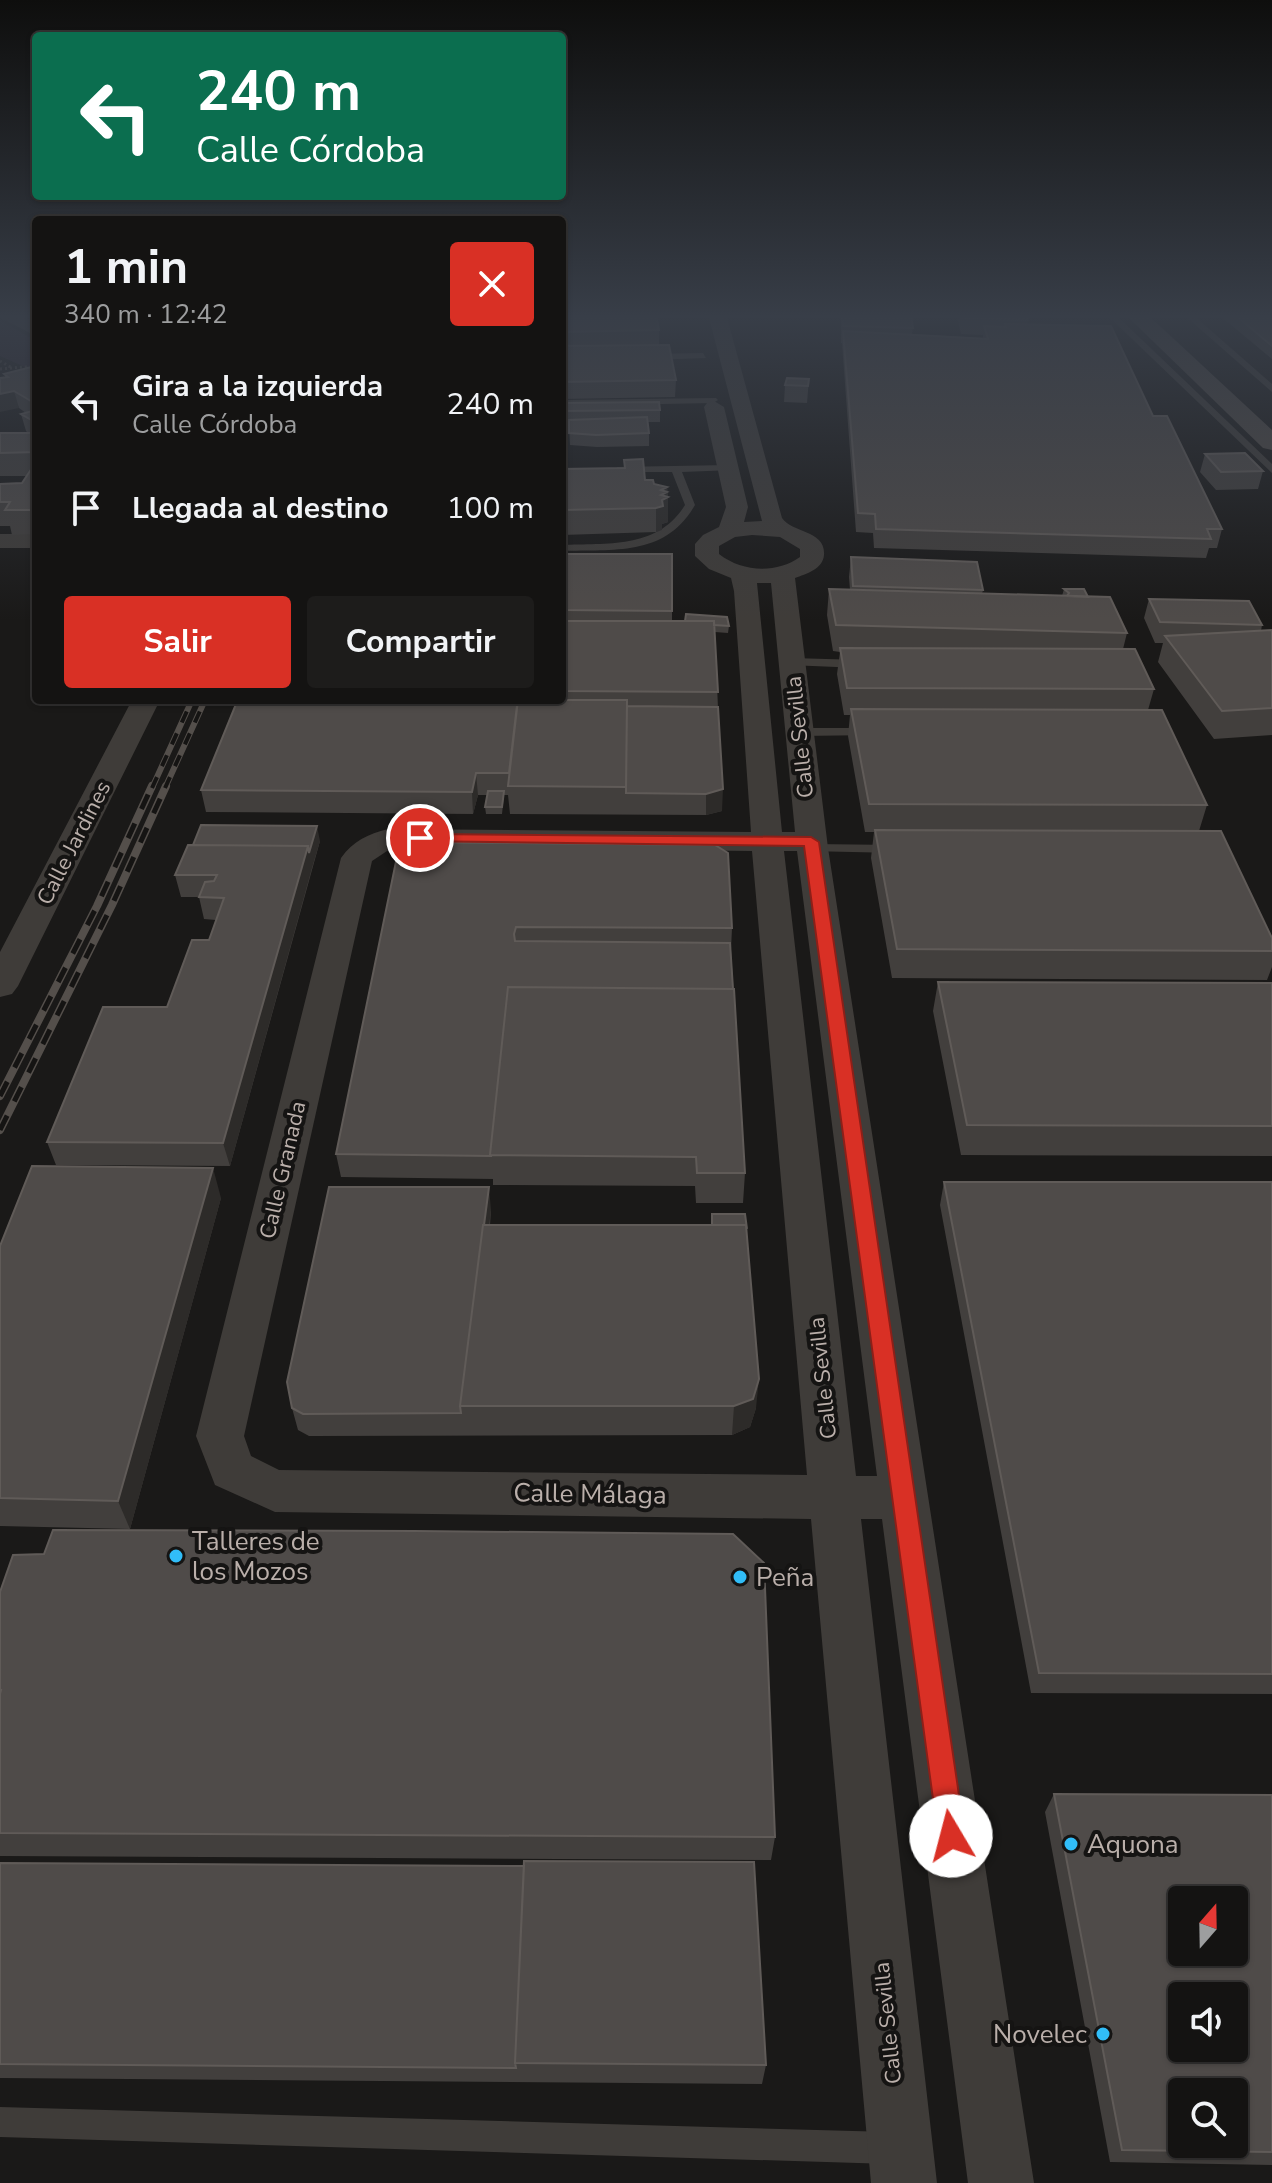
<!DOCTYPE html>
<html lang="es">
<meta charset="utf-8">
<style>
:root{--surface:#141312;--page:#1d1c1b;--text:#f1f3f6;--muted:#9d9e9f;--line:#333232;--accent:#d93025}
body{margin:0;font-family:"Nunito Sans",sans-serif;background:var(--page);color:var(--text);height:100vh;display:flex;flex-direction:column;font-size:30px;white-space:nowrap}
*{box-sizing:border-box;margin:0}
p{font-size:26px;color:var(--muted)}
.icon{flex:none;width:44px;height:44px;fill:none;stroke:currentColor;stroke-width:2;stroke-linecap:round;stroke-linejoin:round}
.map{position:relative;flex:1;overflow:hidden}
.details{position:absolute;left:32px;top:216px;width:534px;height:488px;display:flex;flex-direction:column;background:var(--surface);border-radius:8px;box-shadow:0 2px 6px #0004,0 0 0 2px var(--line)}
.details>*{flex:none}
.guide{position:absolute;left:32px;top:32px;width:534px;height:168px;border-radius:8px;box-shadow:0 2px 6px #0004,0 0 0 2px var(--line);background:#0b6e4f;color:#fff;overflow:hidden}
.needle{width:52px;rotate:20deg}
.tools{position:absolute;left:1168px;top:1886px;display:grid;gap:16px}
.tools a{display:grid;place-items:center;width:80px;height:80px;border-radius:8px;background:var(--surface);box-shadow:0 2px 6px #0004,0 0 0 2px var(--line);font-size:40px}
.pin{position:absolute;display:grid;place-items:center;width:68px;height:68px;color:#fff;margin:-34px;border:4px solid #fff;border-radius:50%;box-shadow:0 2px 8px #0007}
.me{position:absolute;width:88px;margin:-44px;rotate:352deg;stroke-linejoin:round;filter:drop-shadow(0 0 6px #0008)}
.turn{display:flex;align-items:center;gap:28px;height:168px;padding:0 32px;font-size:36px}
.turn .icon{width:104px;height:104px;stroke-width:2.5}
.turn b{display:block;font-size:56px;line-height:68px}
.round{display:grid;place-items:center;flex:none;width:84px;height:84px;border-radius:8px;background:var(--page)}
.head{display:flex;align-items:center;justify-content:space-between;height:136px;padding:0 32px}
h1{font-size:48px;font-weight:700;line-height:60px}
.action{display:flex;gap:16px;margin-top:auto;padding:16px 32px}
.action a{flex:1;height:92px;border-radius:8px;background:var(--accent);color:#fff;font-size:32px;font-weight:700;line-height:92px;text-align:center}
.action a+a{background:var(--page);color:var(--text)}
ul{padding:0;list-style:none}
li{display:flex;align-items:center;gap:24px;height:104px;padding:0 32px}
li div{flex:1}
li b{display:block;font-size:30px}
li em{font-style:normal}
.map>svg:first-child{display:block}
</style>
<div class="map">
<svg width="1272" height="2183" viewBox="0 0 1272 2183">
<rect width="100%" height="100%" fill="#1a1918"/>
<!-- green -->
<path fill="#2b232d" d="M 0,320 L 36,341 L 36,372 L 0,356 Z"/>
<g fill="none" stroke-linecap="round" stroke-linejoin="round">
<!-- path -->
<path stroke="#46413e" stroke-width="3" stroke-dasharray="2 3" stroke-linecap="butt" d="M 0,361 L 12,368
M 0,369 L 36,366"/>
<!-- lane -->
<path fill="#3f3c39" fill-rule="evenodd" d="M 1106,314 L 1115,314 L 1272,464 L 1272,473 Z
M 1183,314 L 1192,314 L 1272,384 L 1272,392 Z
M 703,353 L 706,358 L 650,360 L 646,357 L 650,354 Z
M 716,398 L 718,400 L 713,403 L 562,406 L 562,400 Z
M 729,465 L 734,468 L 733,470 L 682,472 L 695,505 C 665,557 615,549 562,551 L 562,545 C 608,543 658,549 685,505 L 672,472 L 621,472 L 616,469 L 617,467 Z
M 792,658 L 861,660 L 867,664 L 861,668 L 788,665 L 788,659 Z
M 873,728 L 878,729 L 878,735 L 799,736 L 792,732 L 799,728 Z
M 812,844 L 897,845 L 904,849 L 897,853 L 807,851 L 805,848 Z
M 0,2107 L 890,2132 L 901,2137 L 906,2148 L 901,2159 L 890,2164 L 0,2137 Z"/>
<!-- street -->
<path fill="#3f3c39" fill-rule="evenodd" d="M 0,314 L 20,314 L 36,323 L 36,336 L 1,318 Z
M 708,314 L 726,314 L 782,518 C 792,533 826,530 824,555 C 823,569 806,574 795,578 L 828,848 L 1034,2183 L 968,2183 L 882,1519 L 861,1519 L 937,2183 L 871,2183 L 811,1519 L 275,1512 L 215,1485 L 196,1436 L 341,858 C 353,841 368,834 388,829 L 751,832 L 734,591 L 731,578 L 709,569 L 695,556 L 695,544 L 703,535 L 719,527 L 726,507 L 704,407 L 707,403 L 714,401 L 724,407 L 748,507 L 744,522 L 762,521 ZM 752,535 L 780,537 L 800,549 L 800,557 C 776,574 742,572 719,554 L 719,546 L 735,537 ZM 757,583 L 771,583 L 795,832 L 782,832 ZM 393,847 L 752,851 L 807,1475 L 279,1470 L 251,1456 L 244,1436 L 372,861 ZM 784,851 L 797,851 L 877,1476 L 856,1476 Z
M 0,534 L 36,534 L 36,548 L 0,548 Z
M 132,700 L 160,700 L 18,986 L 12,994 L 0,997 L 0,952 Z"/>
<!-- secondary -->
<path fill="#4f4a46" fill-rule="evenodd" d="M 1125,314 L 1147,314 L 1272,430 L 1272,450 L 1263,448 Z"/>
<defs>
<path id="rail-far1" d="M 152,788 L 192,700
M 165,788 L 205,700"/>
<path id="rail" d="M 0,1096 L 97,906 L 152,786
M 0,1130 L 112,905 L 166,786"/>
</defs>
<!-- rail-far1 casing -->
<use href="#rail-far1" stroke="#544f4b" stroke-width="6"/>
<!-- rail casing -->
<use href="#rail" stroke="#544f4b" stroke-width="8"/>
<!-- rail-far1 -->
<use href="#rail-far1" stroke="#151413" stroke-width="4" stroke-dasharray="12" stroke-linecap="butt"/>
<!-- rail -->
<use href="#rail" stroke="#151413" stroke-width="5" stroke-dasharray="16" stroke-linecap="butt"/>
</g>
<!-- wall -->
<path fill="#423f3d" d="M 24,314 L 36,314 L 36,321 Z
M 841,314 L 911,314 L 913,328 L 912,334 L 983,338 L 983,335 L 961,334 L 958,321 L 959,314 L 1026,314 L 1028,320 L 1027,324 L 1153,416 L 1222,529 L 1217,548 L 1209,548 L 1206,558 L 874,548 L 873,533 L 856,532 L 842,343 L 841,343 Z
M 1218,314 L 1272,314 L 1272,359 Z
M 562,315 L 659,330 L 659,345 L 676,380 L 675,397 L 562,399 Z
M 36,367 L 36,534 L 12,535 L 10,526 L 0,526 L 0,484 L 22,483 L 27,476 L 0,476 L 0,433 L 28,433 L 26,431 L 21,414 L 26,413 L 19,408 L 4,374 Z
M 809,379 L 807,403 L 784,402 L 785,385 Z
M 562,403 L 660,410 L 660,422 L 648,422 L 649,433 L 649,446 L 597,447 L 570,445 L 569,423 L 562,423 Z
M 1205,454 L 1263,471 L 1258,489 L 1216,490 L 1200,472 Z
M 624,460 L 645,480 L 654,484 L 667,487 L 668,497 L 668,522 L 662,524 L 662,530 L 656,532 L 562,535 L 562,469 L 624,469 Z
M 562,554 L 672,554 L 672,621 L 729,626 L 728,633 L 715,632 L 722,811 L 706,815 L 510,814 L 508,795 L 504,795 L 502,814 L 486,814 L 485,807 L 487,795 L 478,795 L 473,814 L 206,812 L 201,790 L 357,704 L 357,700 L 562,700 Z
M 851,557 L 983,590 L 982,594 L 1062,596 L 1064,589 L 1088,597 L 1127,633 L 1123,649 L 1154,689 L 1148,710 L 1207,805 L 1199,831 L 1272,938 L 1272,967 L 1267,980 L 892,978 L 871,858 L 874,832 L 865,832 L 848,736 L 850,715 L 844,715 L 837,674 L 840,652 L 833,651 L 827,615 L 829,589 L 850,590 L 849,577 Z
M 1149,599 L 1262,625 L 1261,631 L 1272,630 L 1272,735 L 1214,739 L 1158,662 L 1163,643 L 1155,643 L 1144,618 Z
M 320,841 L 230,1166 L 56,1165 L 47,1142 L 167,1007 L 209,940 L 216,920 L 204,919 L 199,897 L 181,897 L 175,875 Z
M 400,842 L 732,928 L 731,950 L 745,1173 L 743,1203 L 696,1203 L 695,1186 L 493,1185 L 493,1179 L 341,1177 L 336,1154 Z
M 938,982 L 1272,983 L 1272,1156 L 961,1155 L 933,1011 Z
M 944,1182 L 1272,1182 L 1272,1694 L 1031,1693 L 940,1205 Z
M 221,1198 L 130,1529 L 0,1526 L 0,1246 Z
M 491,1210 L 490,1225 L 756,1408 L 750,1427 L 732,1435 L 309,1436 L 298,1430 L 292,1408 Z
M 0,1592 L 775,1837 L 771,1860 L 0,1856 Z
M 1054,1794 L 1272,1795 L 1272,2165 L 1110,2162 L 1045,1812 Z
M 0,1863 L 766,2065 L 762,2084 L 0,2078 Z"/>
<!-- shaded-wall -->
<path fill="#2d2b29" d="M 14,391 L 19,408 L 0,412 L 0,394 Z
M 667,487 L 668,497 L 668,522 L 662,524 L 662,530 L 656,532 L 656,508 L 661,490 Z
M 476,773 L 478,795 L 473,814 L 472,792 Z
M 723,789 L 722,811 L 706,815 L 706,794 Z
M 317,826 L 320,841 L 312,868 L 309,853 Z
M 308,846 L 312,868 L 230,1166 L 223,1143 Z
M 213,1168 L 221,1198 L 130,1529 L 118,1501 Z
M 489,1187 L 491,1210 L 467,1406 L 461,1406 Z
M 759,1379 L 756,1408 L 750,1427 L 732,1435 L 734,1406 Z"/>
<!-- building -->
<path fill="#4f4b49" stroke="#605b58" stroke-width="2" fill-rule="evenodd" d="M 656,314 L 659,330 L 562,332 L 562,315 Z
M 842,314 L 911,314 L 913,328 L 843,326 Z
M 962,314 L 1026,314 L 1028,320 L 963,318 Z
M 1234,314 L 1272,314 L 1272,346 Z
M 1005,324 L 1111,326 L 1153,416 L 1167,416 L 1222,529 L 1207,529 L 1211,539 L 876,529 L 875,514 L 858,513 L 843,331 L 988,339 L 984,326 L 1006,327 Z
M 669,345 L 676,380 L 562,382 L 562,346 Z
M 35,366 L 36,404 L 14,391 L 0,394 L 0,378 L 8,377 L 4,374 Z
M 787,378 L 809,379 L 808,386 L 785,385 Z
M 659,402 L 660,410 L 562,411 L 562,403 Z
M 36,410 L 36,420 L 33,421 L 21,414 Z
M 647,417 L 649,433 L 596,435 L 569,433 L 569,420 Z
M 0,433 L 36,433 L 36,452 L 0,453 Z
M 1245,453 L 1263,471 L 1221,472 L 1205,454 Z
M 643,459 L 645,480 L 653,480 L 654,484 L 667,487 L 661,490 L 667,492 L 661,495 L 668,497 L 662,500 L 663,506 L 656,508 L 562,510 L 562,469 L 625,468 L 624,460 Z
M 36,462 L 36,510 L 5,510 L 10,502 L 0,502 L 0,484 L 22,483 Z
M 562,554 L 672,554 L 672,611 L 562,610 Z
M 851,557 L 977,562 L 983,590 L 853,586 Z
M 829,589 L 1110,597 L 1127,633 L 836,625 Z
M 1064,589 L 1084,589 L 1088,597 L 1067,596 L 1069,593 Z
M 1149,599 L 1249,601 L 1262,625 L 1160,622 Z
M 686,614 L 727,617 L 729,626 L 714,625 L 714,621 L 685,621 Z
M 562,621 L 714,621 L 718,692 L 562,691 Z
M 1272,630 L 1272,708 L 1222,711 L 1165,636 Z
M 840,648 L 1135,649 L 1154,689 L 847,688 Z
M 518,700 L 627,700 L 626,787 L 508,786 Z
M 236,704 L 517,705 L 509,773 L 476,773 L 472,792 L 201,790 Z
M 627,706 L 718,707 L 723,789 L 706,794 L 626,793 Z
M 851,709 L 1162,710 L 1207,805 L 869,804 Z
M 488,791 L 504,791 L 502,807 L 485,807 Z
M 201,825 L 317,826 L 309,853 L 308,846 L 193,845 Z
M 875,830 L 1221,831 L 1272,938 L 1272,951 L 897,949 Z
M 400,842 L 715,845 L 728,853 L 732,928 L 516,927 L 514,934 L 515,941 L 730,943 L 733,989 L 508,987 L 490,1155 L 492,1156 L 336,1154 Z
M 188,845 L 308,846 L 223,1143 L 47,1142 L 103,1007 L 167,1007 L 192,940 L 209,940 L 224,898 L 199,897 L 205,882 L 214,881 L 217,875 L 175,875 Z
M 938,982 L 1272,983 L 1272,1126 L 967,1125 Z
M 508,987 L 734,989 L 745,1173 L 697,1173 L 696,1157 L 490,1155 Z
M 32,1166 L 213,1168 L 118,1501 L 0,1498 L 0,1246 Z
M 944,1182 L 1272,1182 L 1272,1674 L 1039,1673 Z
M 329,1187 L 489,1187 L 484,1225 L 483,1225 L 460,1406 L 461,1413 L 303,1414 L 292,1408 L 287,1382 Z
M 712,1214 L 745,1214 L 747,1229 L 746,1225 L 712,1225 Z
M 483,1225 L 746,1225 L 759,1379 L 753,1399 L 734,1406 L 460,1406 Z
M 53,1530 L 416,1531 L 733,1534 L 764,1563 L 775,1837 L 0,1833 L 0,1694 L 1,1690 L 0,1690 L 0,1592 L 13,1555 L 44,1554 Z
M 1054,1794 L 1272,1795 L 1272,2152 L 1122,2150 ZM 1182,1900 L 1234,1900 L 1234,1952 L 1182,1952 ZM 1182,1996 L 1234,1996 L 1234,2048 L 1182,2048 ZM 1182,2092 L 1234,2092 L 1234,2144 L 1182,2144 Z
M 524,1861 L 754,1862 L 766,2065 L 515,2063 Z
M 0,1863 L 524,1866 L 515,2063 L 516,2068 L 0,2064 Z"/>
<!-- sky -->
<linearGradient id="sky" x2="0" y2="1"><stop stop-color="#0e0e0d"/><stop offset="0.51" stop-color="#383e48"/><stop offset="1" stop-color="#383e48" stop-opacity="0"/></linearGradient>
<rect width="1272" height="620" fill="url(#sky)"/>
<!-- route -->
<path fill="#d93025" stroke="#8d1f18" stroke-width="2" d="M 420,834 L 811,837 L 819,842 L 965,1836 L 961,1846 L 951,1850 L 942,1846 L 938,1836 L 804,846 L 414,841 L 412,838 Z"/>
<!-- markers -->
<g fill="#31bdf8" stroke="#151413" stroke-width="3">
<circle cx="176" cy="1556" r="8"/>
<circle cx="740" cy="1577" r="8"/>
<circle cx="1071" cy="1844" r="8"/>
<circle cx="1103" cy="2034" r="8"/>
</g>
<g text-anchor="middle" dominant-baseline="central" stroke-width="8" stroke-linejoin="round" paint-order="stroke">
<!-- street labels -->
<g font-size="22" fill="#baafaa" stroke="#151413">
<text transform="translate(800 737) rotate(-96)">Calle Sevilla</text>
<text transform="translate(74 843) rotate(-63)">Calle Jardines</text>
<text transform="translate(283 1170) rotate(-77)">Calle Granada</text>
<text transform="translate(823 1378) rotate(-96)">Calle Sevilla</text>
<text transform="translate(888 2023) rotate(-96)">Calle Sevilla</text>
</g>
<!-- near-street labels -->
<g font-size="26" fill="#baafaa" stroke="#151413">
<text transform="translate(590 1494) rotate(1)">Calle Málaga</text>
</g>
<!-- near-poi labels -->
<g font-size="26" fill="#baafaa" stroke="#151413" text-anchor="start">
<text x="192" y="1541">Talleres de<tspan x="192" dy="30">los Mozos</tspan></text>
<text x="756" y="1577">Peña</text>
<text x="1087" y="1844">Aquona</text>
<text x="1087" y="2034" text-anchor="end">Novelec</text>
</g>
</g>
</svg>
<div class="tools">
<a><svg class="needle" viewBox="-14 -14 28 28"><path d="M0-13l5 13h-10z" fill="#e53935"/><path d="M0 13l5-13h-10z" fill="#9d9e9f"/></svg></a>
<a><svg class="icon" aria-label="sound" viewBox="0 0 24 24"><path d="M4 9h4l5-4v14l-5-4H4zM17 9q2 3 0 6"/></svg></a>
<a><svg class="icon" aria-label="search" viewBox="0 0 24 24"><circle cx="10" cy="10" r="6"/><path d="M15 15l6 6"/></svg></a>
</div>
<div class="pin" style="left:420px;top:838px;background:#d93025"><svg class="icon" aria-label="arrive" viewBox="0 0 24 24"><path d="M6 21V4h12l-3 4 3 4H6"/></svg></div>
<svg class="me" style="left:951px;top:1836px" viewBox="-20 -20 40 40"><circle r="19" fill="#fff"/><path d="M0-13L10 11 0 6-10 11z" fill="#d93025"/></svg>
<div class="guide">
<div class="turn"><svg class="icon" aria-label="left" viewBox="0 0 24 24"><path d="M17 20v-9H6M10 6l-5 5 5 5"/></svg><div><b>240 m</b>Calle Córdoba</div></div>
</div>
<section class="details">
<div class="head"><div><h1>1 min</h1><p>340 m · 12:42</p></div><a class="round" style="background:#d93025;color:#fff"><svg class="icon" aria-label="close" viewBox="0 0 24 24"><path d="M6 6l12 12M18 6L6 18"/></svg></a></div>
<ul>
<li><svg class="icon" aria-label="left" viewBox="0 0 24 24"><path d="M17 20v-9H6M10 6l-5 5 5 5"/></svg><div><b>Gira a la izquierda</b><p>Calle Córdoba</p></div><em>240 m</em></li>
<li><svg class="icon" aria-label="arrive" viewBox="0 0 24 24"><path d="M6 21V4h12l-3 4 3 4H6"/></svg><div><b>Llegada al destino</b></div><em>100 m</em></li>
</ul>
<div class="action"><a>Salir</a><a>Compartir</a></div>
</section>
</div>
